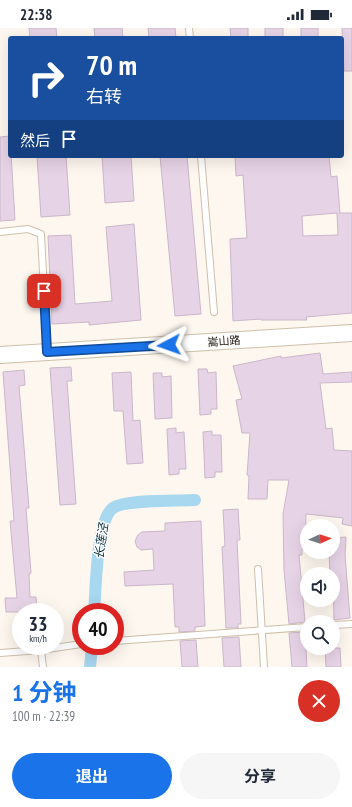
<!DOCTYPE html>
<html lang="zh">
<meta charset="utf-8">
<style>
:root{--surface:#fff;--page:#f6f6f7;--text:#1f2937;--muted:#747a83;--accent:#1a73e8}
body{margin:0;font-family:"PT Sans Narrow","Noto Sans SC",sans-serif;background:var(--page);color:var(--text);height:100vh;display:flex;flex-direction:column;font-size:15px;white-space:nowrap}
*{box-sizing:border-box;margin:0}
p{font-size:13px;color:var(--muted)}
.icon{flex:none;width:22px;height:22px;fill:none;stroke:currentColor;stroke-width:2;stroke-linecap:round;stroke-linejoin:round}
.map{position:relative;height:639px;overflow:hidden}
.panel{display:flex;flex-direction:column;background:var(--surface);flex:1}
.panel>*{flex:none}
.guide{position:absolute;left:8px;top:8px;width:336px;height:122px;border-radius:4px;box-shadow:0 4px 16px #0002;background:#1a4fa0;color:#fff;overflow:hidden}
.needle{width:26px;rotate:86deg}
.buttons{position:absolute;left:300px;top:491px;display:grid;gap:8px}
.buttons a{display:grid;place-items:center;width:40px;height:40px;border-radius:50%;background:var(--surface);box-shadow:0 4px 16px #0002;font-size:20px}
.speed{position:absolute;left:12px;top:575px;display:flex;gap:8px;font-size:20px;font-weight:700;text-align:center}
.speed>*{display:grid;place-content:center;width:52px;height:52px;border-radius:50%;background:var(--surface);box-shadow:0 4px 16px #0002;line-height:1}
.speed small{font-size:10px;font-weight:400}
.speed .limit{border:6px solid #d22;background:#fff;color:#111}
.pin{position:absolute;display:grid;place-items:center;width:34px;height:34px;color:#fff;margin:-17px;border-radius:8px;box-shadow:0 2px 6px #0006}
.me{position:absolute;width:44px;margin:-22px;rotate:266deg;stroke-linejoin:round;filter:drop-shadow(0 0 3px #0008)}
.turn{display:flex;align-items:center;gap:14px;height:84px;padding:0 12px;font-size:18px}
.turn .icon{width:52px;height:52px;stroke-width:2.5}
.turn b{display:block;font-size:28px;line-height:34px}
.then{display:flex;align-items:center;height:38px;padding:0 12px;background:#0003;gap:8px;font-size:15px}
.round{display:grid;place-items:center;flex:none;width:42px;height:42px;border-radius:21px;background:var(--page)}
.head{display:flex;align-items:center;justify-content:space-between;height:68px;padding:0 12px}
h1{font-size:24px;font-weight:700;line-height:30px;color:var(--accent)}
.primary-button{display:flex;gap:8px;margin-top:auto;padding:8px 12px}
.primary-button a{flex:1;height:46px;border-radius:24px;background:var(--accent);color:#fff;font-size:16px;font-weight:700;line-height:46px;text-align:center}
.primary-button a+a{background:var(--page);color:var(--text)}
.status{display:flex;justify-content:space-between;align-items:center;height:28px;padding:0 20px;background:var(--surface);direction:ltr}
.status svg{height:11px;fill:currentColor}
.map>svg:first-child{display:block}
</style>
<div class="status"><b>22:38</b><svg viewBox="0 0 49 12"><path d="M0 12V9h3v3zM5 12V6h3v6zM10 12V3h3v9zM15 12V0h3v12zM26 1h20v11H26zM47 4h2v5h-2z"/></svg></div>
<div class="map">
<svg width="352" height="639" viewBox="0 0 352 639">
<rect width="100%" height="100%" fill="#fef7ef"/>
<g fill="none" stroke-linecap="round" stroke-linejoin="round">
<!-- canal -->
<path stroke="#a8d7f0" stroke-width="12" d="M 94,584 C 96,563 96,492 113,480 C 126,471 177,473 195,472
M 90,639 L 92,618"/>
</g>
<!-- building -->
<path fill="#e7d3e6" stroke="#cab7c9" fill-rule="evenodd" d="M 29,0 L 56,0 L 57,10 L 30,10 Z
M 94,0 L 122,0 L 123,10 L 95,10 Z
M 148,0 L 175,0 L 176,10 L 149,10 Z
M 230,0 L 248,0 L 248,10 L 231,10 Z
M 265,0 L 283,0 L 283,10 L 265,10 Z
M 301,0 L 318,0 L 318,10 L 301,10 Z
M 342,0 L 352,0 L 352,43 L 344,43 Z
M 10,108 L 15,192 L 0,193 L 0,109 Z
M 37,128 L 66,128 L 70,187 L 41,189 Z
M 102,128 L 131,128 L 134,173 L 105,175 Z
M 160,128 L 187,128 L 201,286 L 175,288 Z
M 235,128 L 329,128 L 331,149 L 337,148 L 340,185 L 352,185 L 352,285 L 306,289 L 307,292 L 261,292 L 261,291 L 233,293 L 230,211 L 247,210 L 243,147 L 236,148 ZM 337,185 L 338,207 L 303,208 L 302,188 Z
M 134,196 L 141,292 L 89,297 L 89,294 L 52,296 L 48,208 L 71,207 L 75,276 L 112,273 L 106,199 Z
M 320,325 L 323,346 L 352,344 L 352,354 L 320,355 L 326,401 L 332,400 L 334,422 L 352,423 L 352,498 L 342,496 L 343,490 L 306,486 L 305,521 L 302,521 L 302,527 L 299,527 L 305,594 L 289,596 L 284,542 L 283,486 L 289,452 L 268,452 L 267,471 L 248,471 L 249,448 L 247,447 L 250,405 L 242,405 L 236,372 L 242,371 L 233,338 L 281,328 L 281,330 Z
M 71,339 L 72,353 L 67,353 L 76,476 L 60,477 L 50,340 Z
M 198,341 L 207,341 L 208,345 L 216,344 L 217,381 L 211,381 L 211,386 L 200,387 Z
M 24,342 L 25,357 L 19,358 L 29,480 L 26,480 L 31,545 L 29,546 L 30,569 L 36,569 L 37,584 L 6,584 L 5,570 L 17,570 L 10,493 L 14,493 L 3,344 Z
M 131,344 L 133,393 L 140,392 L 143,435 L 127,436 L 123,383 L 114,383 L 112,345 Z
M 153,345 L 162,345 L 162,349 L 171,348 L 172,390 L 155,391 Z
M 176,400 L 176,405 L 184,404 L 186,441 L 179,441 L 179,446 L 169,447 L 167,401 Z
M 212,403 L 212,407 L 221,407 L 222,444 L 215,444 L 215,449 L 205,450 L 203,404 Z
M 238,481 L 240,512 L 237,512 L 241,596 L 238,596 L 238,600 L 226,600 L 222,519 L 225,518 L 223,482 Z
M 201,493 L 205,598 L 195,599 L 195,603 L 179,604 L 179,599 L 175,599 L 173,556 L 125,558 L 124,544 L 154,542 L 153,521 L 141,522 L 137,519 L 135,513 L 138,507 L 142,504 L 165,503 L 165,495 Z
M 346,509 L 345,527 L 350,590 L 334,592 L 333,546 L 330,546 L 329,524 L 333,524 L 333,510 Z
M 305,604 L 307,639 L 292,639 L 289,605 Z
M 239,609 L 241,639 L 224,639 L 222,610 Z
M 196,612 L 198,639 L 182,639 L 180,613 Z
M 325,620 L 340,620 L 341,639 L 326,639 Z"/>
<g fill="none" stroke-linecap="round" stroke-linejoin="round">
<defs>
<path id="lane" d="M 189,0 L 190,10
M 201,128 L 214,284
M 0,204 L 28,201 L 41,206 L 47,323
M 258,541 L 264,639
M 333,597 L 352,596
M 115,613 L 307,599
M 41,622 L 43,639
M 0,625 L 41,622 L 81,616"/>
<path id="secondary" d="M 0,327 L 352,305"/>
</defs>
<!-- lane casing -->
<use href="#lane" stroke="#cebfaa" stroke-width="8"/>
<!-- secondary casing -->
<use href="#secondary" stroke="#cebfaa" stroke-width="18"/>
<!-- lane -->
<use href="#lane" stroke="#fff" stroke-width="6"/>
<!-- secondary -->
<use href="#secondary" stroke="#fff" stroke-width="16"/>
</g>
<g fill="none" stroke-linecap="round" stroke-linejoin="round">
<defs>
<path id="route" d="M 44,263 L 47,324 L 169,317"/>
</defs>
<!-- route casing -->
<use href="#route" stroke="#114b97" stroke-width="10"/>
<!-- route -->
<use href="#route" stroke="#1a73e8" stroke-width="7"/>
</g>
<g text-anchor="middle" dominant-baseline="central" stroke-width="3" stroke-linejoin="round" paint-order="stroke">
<!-- street labels -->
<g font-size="11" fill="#17110a" stroke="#fff">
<text transform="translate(224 313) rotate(-4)">嵩山路</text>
</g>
<!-- water labels -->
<g font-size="12" font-style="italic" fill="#042f40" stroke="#fff">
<text transform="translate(101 513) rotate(-82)">长莲泾</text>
</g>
</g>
</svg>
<div class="buttons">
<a><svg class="needle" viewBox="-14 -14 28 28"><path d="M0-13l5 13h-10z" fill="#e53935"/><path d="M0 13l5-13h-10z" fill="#747a83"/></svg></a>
<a><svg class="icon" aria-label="sound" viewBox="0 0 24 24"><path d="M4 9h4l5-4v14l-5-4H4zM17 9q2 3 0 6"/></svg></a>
<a><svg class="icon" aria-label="search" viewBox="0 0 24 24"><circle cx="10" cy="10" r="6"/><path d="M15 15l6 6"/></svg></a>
</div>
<div class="speed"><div>33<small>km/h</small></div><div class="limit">40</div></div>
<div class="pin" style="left:44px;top:263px;background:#d93025"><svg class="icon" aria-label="arrive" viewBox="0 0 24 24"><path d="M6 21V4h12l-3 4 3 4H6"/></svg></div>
<svg class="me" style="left:169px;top:317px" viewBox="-20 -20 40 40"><path d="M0-17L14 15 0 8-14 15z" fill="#1a73e8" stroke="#fff" stroke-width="4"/></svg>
<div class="guide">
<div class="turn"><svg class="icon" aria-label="right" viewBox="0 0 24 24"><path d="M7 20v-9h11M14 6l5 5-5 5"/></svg><div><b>70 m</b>右转</div></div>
<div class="then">然后<svg class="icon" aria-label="arrive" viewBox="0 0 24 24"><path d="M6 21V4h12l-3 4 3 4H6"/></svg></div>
</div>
</div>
<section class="panel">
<div class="head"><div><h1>1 分钟</h1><p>100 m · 22:39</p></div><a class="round" style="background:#d93025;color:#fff"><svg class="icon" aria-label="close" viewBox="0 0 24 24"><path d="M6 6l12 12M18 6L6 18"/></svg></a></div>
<div class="primary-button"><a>退出</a><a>分享</a></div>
</section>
